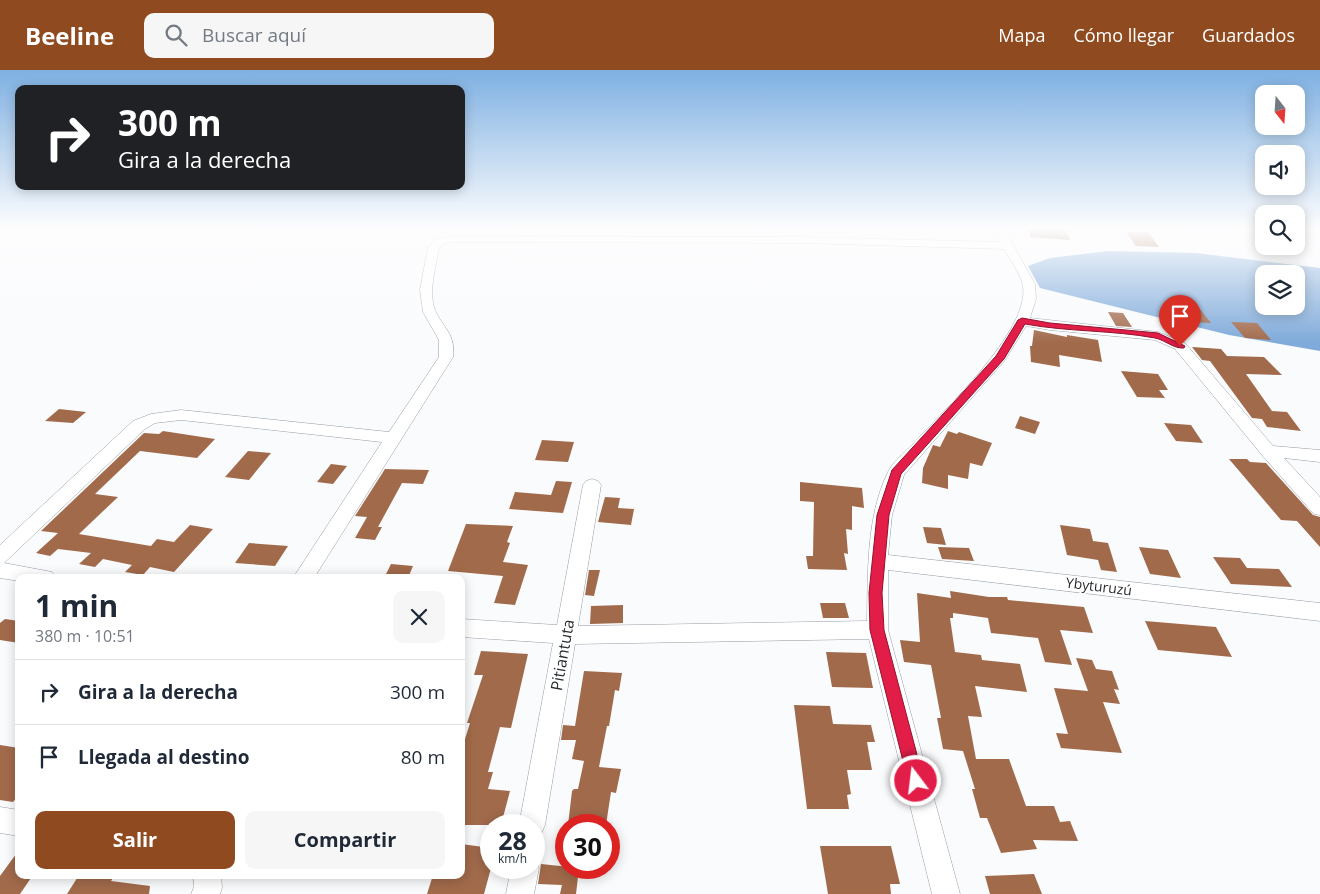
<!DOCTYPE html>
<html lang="es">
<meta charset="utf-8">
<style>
:root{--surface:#fff;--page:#f6f6f7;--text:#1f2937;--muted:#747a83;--line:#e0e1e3;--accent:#8f4a1f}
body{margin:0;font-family:"Open Sans",sans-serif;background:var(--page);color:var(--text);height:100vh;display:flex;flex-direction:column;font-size:19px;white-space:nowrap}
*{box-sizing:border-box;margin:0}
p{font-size:16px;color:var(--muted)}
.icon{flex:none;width:28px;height:28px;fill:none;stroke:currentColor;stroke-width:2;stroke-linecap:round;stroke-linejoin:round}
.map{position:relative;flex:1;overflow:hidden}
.drawer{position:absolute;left:15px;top:504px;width:450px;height:305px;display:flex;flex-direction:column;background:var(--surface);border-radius:10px;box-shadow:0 2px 12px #0003}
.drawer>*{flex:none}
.hud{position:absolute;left:15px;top:15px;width:450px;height:105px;border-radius:10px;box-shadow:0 2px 12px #0003;background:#202124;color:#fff;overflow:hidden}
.needle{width:32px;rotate:163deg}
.buttons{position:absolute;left:1255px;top:15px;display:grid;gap:10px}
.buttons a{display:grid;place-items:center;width:50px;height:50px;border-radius:10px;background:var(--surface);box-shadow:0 2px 12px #0003;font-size:25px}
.speed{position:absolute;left:480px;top:744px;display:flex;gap:10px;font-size:25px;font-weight:700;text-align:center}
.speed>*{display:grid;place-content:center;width:65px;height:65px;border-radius:50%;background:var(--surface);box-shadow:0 2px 12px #0003;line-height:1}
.speed small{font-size:12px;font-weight:400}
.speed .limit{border:8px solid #d22;background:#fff;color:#111}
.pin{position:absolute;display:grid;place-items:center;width:42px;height:42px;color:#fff;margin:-51px -21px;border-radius:50% 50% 50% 0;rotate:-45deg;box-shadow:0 0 5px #0007}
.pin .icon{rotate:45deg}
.me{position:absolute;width:55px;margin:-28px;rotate:345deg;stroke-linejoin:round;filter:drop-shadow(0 0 4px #0008)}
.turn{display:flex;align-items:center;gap:18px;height:105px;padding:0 20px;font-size:22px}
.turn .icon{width:65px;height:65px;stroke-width:2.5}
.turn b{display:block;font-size:35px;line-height:42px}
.round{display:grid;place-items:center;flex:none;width:52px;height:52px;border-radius:10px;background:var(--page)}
.headline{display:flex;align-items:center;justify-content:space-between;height:85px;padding:0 20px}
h1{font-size:30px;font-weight:700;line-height:38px}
.cta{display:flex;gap:10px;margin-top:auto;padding:10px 20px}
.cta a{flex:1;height:58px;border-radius:10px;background:var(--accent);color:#fff;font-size:20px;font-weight:700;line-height:58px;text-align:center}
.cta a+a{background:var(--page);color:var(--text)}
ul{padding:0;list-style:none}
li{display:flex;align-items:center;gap:15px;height:65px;padding:0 20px;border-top:1px solid var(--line)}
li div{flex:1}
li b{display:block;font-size:19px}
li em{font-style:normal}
header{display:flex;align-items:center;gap:30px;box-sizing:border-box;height:70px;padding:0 25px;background:var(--accent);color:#fff}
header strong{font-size:24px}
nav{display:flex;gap:28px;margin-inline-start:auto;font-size:18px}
.search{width:350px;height:45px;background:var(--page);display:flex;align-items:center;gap:12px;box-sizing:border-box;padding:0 18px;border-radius:10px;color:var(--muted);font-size:19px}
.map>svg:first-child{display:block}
</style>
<header>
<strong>Beeline</strong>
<div class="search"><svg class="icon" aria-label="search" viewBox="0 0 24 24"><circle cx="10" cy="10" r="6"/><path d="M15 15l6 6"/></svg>Buscar aquí</div>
<nav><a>Mapa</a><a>Cómo llegar</a><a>Guardados</a></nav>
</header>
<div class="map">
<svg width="1320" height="824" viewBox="0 0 1320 824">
<rect width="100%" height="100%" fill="#fafbfd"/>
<!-- water -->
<path fill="#7faada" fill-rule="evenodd" d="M 1108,181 L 1196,183 L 1320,198 L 1320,281 L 1229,265 L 1040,218 L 1028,196 L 1050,188 ZM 1264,204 L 1296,204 L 1296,236 L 1264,236 Z"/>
<!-- building -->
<path fill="#a16a4b" d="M 1030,157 L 1064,157 L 1070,170 L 1030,167 Z
M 1126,162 L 1148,162 L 1159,177 L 1136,176 Z
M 1181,238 L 1200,239 L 1211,253 L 1191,252 Z
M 1108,242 L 1123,243 L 1132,257 L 1116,256 Z
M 1231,252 L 1257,253 L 1271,270 L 1245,268 Z
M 1034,260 L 1067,267 L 1067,265 L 1098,270 L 1102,292 L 1059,285 L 1060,297 L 1031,292 L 1030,276 L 1032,276 Z
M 1192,277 L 1221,279 L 1227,286 L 1264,287 L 1282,305 L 1246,304 L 1272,341 L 1287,342 L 1301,361 L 1267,357 L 1262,349 L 1252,348 L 1210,291 L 1202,290 Z
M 1121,301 L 1158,304 L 1168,320 L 1159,320 L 1165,328 L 1137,327 Z
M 59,339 L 86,342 L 73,353 L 45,351 Z
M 1020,346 L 1040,352 L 1035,364 L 1015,358 Z
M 1164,353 L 1191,355 L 1203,373 L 1176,371 Z
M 163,361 L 215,369 L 197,388 L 140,381 L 95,424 L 118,427 L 79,464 L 151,476 L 157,469 L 174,472 L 190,455 L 213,459 L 174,502 L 150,497 L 143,505 L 125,502 L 132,495 L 103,489 L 95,497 L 79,494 L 91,483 L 58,479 L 50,486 L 36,483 L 58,463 L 41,461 L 144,363 L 159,364 Z
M 948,361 L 957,364 L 959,362 L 992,373 L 982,396 L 970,393 L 968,409 L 948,405 L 948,419 L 922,413 L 923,398 L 933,375 L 940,377 Z
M 542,370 L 574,372 L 568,392 L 535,390 Z
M 248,381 L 271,383 L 249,410 L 225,407 Z
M 1229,389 L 1247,389 L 1250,392 L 1266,393 L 1313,445 L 1320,447 L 1320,477 L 1297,451 L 1281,450 Z
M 331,394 L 347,396 L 333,414 L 317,412 Z
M 385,399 L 429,400 L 423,414 L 402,413 L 378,457 L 382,457 L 375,470 L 355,468 L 367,447 L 355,446 Z
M 556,411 L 572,412 L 563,443 L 509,439 L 515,422 L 551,425 Z
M 800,412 L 862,418 L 864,438 L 852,436 L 852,460 L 846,459 L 848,484 L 844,483 L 847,500 L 808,499 L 806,486 L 813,486 L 814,432 L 800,431 Z
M 605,427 L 620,428 L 618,438 L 634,439 L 631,455 L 598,452 Z
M 466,454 L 513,456 L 507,472 L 510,473 L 503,492 L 528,495 L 515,535 L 494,533 L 503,506 L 448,501 Z
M 1060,455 L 1090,459 L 1093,471 L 1108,473 L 1117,502 L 1101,500 L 1098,490 L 1067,485 Z
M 923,457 L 941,458 L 946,475 L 927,473 Z
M 249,473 L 288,476 L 275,496 L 235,493 Z
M 938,477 L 969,478 L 974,491 L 942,489 Z
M 1139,477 L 1168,480 L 1181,508 L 1150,504 Z
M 1213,487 L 1240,488 L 1247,498 L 1279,499 L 1292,517 L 1231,514 Z
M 391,494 L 413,496 L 408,508 L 384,508 Z
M 589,500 L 600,500 L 594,526 L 585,525 Z
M 950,521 L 989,527 L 1007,527 L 1008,530 L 1084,537 L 1093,563 L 1060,560 L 1072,595 L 1045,592 L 1038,568 L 991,563 L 988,548 L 953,543 L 953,548 L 950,548 L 955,582 L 981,585 L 982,590 L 1020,594 L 1027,622 L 975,616 L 982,647 L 968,646 L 976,689 L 1009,689 L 1026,736 L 1054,736 L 1060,752 L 1070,751 L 1078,771 L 1033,770 L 1037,779 L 1001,783 L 987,748 L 980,748 L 972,719 L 975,719 L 963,681 L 943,679 L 937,648 L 941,648 L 931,595 L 904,592 L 900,570 L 920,572 L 917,523 L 951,528 Z
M 820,533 L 845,533 L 849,548 L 823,548 Z
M 623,535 L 623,553 L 590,554 L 591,536 Z
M 5,549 L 19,551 L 19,573 L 0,570 L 0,553 Z
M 1145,551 L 1216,557 L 1232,587 L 1158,580 Z
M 481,581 L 528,584 L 511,658 L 500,657 L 488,702 L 493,702 L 488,719 L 510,721 L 501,755 L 461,755 L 461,682 L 470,653 L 467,653 L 483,605 L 474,605 Z
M 826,582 L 866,583 L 873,618 L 832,617 Z
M 1076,588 L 1092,590 L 1096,599 L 1112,601 L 1119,620 L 1114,619 L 1120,634 L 1103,632 L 1122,683 L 1061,678 L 1056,663 L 1068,664 L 1054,618 L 1088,621 Z
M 584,601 L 622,603 L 619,621 L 615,620 L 609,656 L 607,656 L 599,697 L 621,699 L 616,723 L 611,722 L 606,755 L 568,755 L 572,721 L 574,719 L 578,719 L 584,691 L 572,689 L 576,670 L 561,670 L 563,655 L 575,656 Z
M 794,635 L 830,636 L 833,654 L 871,655 L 875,672 L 867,672 L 872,700 L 847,700 L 851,724 L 847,725 L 849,739 L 807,739 Z
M 0,675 L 19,678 L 19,725 L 13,732 L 0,730 Z
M 461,774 L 491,778 L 491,798 L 484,824 L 427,824 L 433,805 L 461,805 Z
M 820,776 L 891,776 L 900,814 L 890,814 L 891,824 L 828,824 Z
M 19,780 L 19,805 L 33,805 L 20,824 L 0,824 L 0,806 Z
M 541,794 L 579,798 L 576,824 L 560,824 L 562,815 L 538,814 Z
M 1034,804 L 1042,824 L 990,824 L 985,806 Z
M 79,805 L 113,808 L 111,811 L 150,816 L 149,824 L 67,824 Z"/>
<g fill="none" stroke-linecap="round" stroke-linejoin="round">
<defs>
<path id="minor" d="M 992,157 L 1003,157 L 1035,214 L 1036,229 L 1030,248 L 1158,262 L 1185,273 L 1273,376 L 1320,380 L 1320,392 L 1284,388 L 1320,427 L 1320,445 L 1314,444 L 1262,385 L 1175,279 L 1155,270 L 1050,260 L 1026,256 L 1005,290 L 904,405 L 892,445 L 888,485 L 1320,533 L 1320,551 L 888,500 L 888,560 L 960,824 L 932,824 L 869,569 L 575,574 L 545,755 L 541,764 L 534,767 L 534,755 L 519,755 L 553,573 L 461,567 L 461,549 L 557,555 L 583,415 L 586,411 L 592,409 L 598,411 L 601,415 L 578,556 L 867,551 C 868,502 866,447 888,402 C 893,392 905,382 913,374 C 942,342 1030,261 1023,216 C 1021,204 1010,190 1004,179 L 802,173 L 452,172 L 444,174 L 439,178 C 436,196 430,215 433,233 C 438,256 456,259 453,287 L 314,508 L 293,508 L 382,372 L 181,350 L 155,353 L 145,359 L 4,493 L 52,502 L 55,508 L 19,508 L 19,511 L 0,508 L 0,475 L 133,351 L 151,344 L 181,340 L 389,362 L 439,287 L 439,270 L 423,242 L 420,220 L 428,177 L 436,170 L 452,166 L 802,167 L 1000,172 Z
M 1178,157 L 1233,157 L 1228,160 L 1183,160 Z
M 0,737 L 19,740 L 19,766 L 0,763 Z
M 534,788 L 539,798 L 534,824 L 506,824 L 511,798 L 534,798 Z
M 193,805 L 221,805 L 222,818 L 220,824 L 191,824 L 194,817 Z"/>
</defs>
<!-- minor casing -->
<use href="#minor" stroke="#969da6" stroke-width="1"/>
<!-- minor -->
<use href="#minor" fill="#fff" fill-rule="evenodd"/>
</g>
<!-- sky -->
<linearGradient id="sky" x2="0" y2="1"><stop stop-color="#7eb0e2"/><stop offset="0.58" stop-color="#fdfdfe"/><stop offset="1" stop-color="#fdfdfe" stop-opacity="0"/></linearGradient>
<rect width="1320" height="273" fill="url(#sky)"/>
<!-- route -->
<path fill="#e11d48" stroke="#92132f" d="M 1022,248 L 1050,253 L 1158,263 L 1185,276 L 1184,278 C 1174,279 1165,270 1155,268 C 1112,260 1068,262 1025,254 L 1004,289 L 901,404 L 889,445 L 882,523 L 884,560 L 924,711 L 922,717 L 916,719 L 910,717 L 908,711 L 870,560 L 869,523 L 877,445 L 892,400 L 996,286 L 1018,250 Z"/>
<g text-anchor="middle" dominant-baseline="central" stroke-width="4" stroke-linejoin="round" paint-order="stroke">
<!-- street labels -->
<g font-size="14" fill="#292c2f" stroke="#fff">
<text transform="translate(1099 516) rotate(7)">Ybyturuzú</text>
</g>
<!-- near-street labels -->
<g font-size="16" fill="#292c2f" stroke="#fff">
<text transform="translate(562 585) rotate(-80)">Pitiantuta</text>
</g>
</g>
</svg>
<div class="buttons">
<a><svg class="needle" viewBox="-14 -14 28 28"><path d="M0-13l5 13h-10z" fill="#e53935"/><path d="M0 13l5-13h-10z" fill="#747a83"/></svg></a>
<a><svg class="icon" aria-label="sound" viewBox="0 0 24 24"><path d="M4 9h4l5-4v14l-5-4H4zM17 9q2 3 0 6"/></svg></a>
<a><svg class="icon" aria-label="search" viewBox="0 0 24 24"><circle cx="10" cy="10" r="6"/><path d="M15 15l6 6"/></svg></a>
<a><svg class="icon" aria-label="layers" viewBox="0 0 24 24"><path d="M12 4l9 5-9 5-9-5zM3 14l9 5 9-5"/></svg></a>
</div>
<div class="speed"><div>28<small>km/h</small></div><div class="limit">30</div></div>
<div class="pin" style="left:1180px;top:276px;background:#d93025"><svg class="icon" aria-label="arrive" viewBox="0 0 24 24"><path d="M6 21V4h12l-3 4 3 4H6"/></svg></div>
<svg class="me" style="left:916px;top:711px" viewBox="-20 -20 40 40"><circle r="17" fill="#e11d48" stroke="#fff" stroke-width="3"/><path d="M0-11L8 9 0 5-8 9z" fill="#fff"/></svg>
<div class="hud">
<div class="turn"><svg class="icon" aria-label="right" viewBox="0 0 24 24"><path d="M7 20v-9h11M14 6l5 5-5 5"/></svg><div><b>300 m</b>Gira a la derecha</div></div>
</div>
<section class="drawer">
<div class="headline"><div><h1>1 min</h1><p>380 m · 10:51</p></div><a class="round"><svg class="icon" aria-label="close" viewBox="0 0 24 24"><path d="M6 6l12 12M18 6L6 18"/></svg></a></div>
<ul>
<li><svg class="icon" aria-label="right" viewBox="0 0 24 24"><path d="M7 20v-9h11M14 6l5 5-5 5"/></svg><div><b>Gira a la derecha</b></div><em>300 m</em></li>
<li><svg class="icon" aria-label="arrive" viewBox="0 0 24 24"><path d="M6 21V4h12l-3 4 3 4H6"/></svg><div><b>Llegada al destino</b></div><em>80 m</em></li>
</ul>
<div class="cta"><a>Salir</a><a>Compartir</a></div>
</section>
</div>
